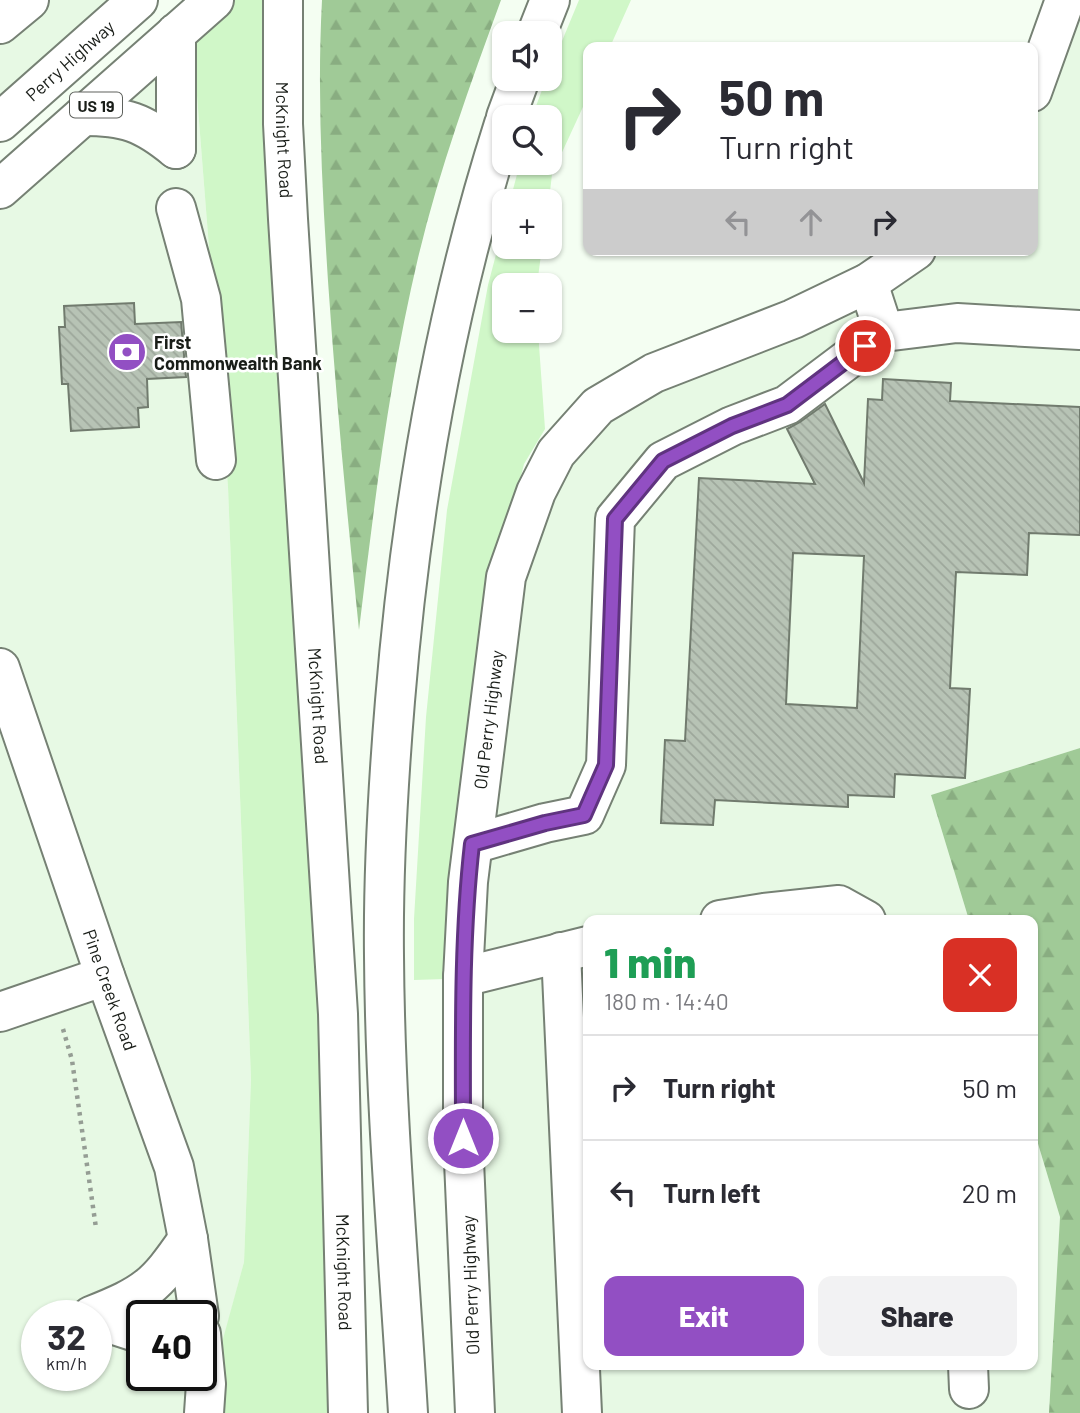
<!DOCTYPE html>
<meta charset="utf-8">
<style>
:root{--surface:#fff;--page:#f2f2f3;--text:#2b2b33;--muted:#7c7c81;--line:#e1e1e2;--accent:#924fc3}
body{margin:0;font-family:Barlow,sans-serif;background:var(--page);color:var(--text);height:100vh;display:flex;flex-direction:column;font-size:26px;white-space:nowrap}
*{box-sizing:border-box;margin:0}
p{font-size:23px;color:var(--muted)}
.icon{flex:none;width:38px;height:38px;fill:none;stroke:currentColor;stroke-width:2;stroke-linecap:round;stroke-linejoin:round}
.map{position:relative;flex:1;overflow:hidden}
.details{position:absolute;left:583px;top:915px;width:455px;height:455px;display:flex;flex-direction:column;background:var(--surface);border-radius:14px;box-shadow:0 2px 5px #0004}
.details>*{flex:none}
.hud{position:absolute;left:583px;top:42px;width:455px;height:214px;border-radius:14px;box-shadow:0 2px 5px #0004;background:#fff;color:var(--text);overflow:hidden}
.fabs{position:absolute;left:492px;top:21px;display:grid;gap:14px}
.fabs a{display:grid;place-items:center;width:70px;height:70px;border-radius:14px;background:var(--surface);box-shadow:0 2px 5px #0004;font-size:35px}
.speed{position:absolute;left:21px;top:1300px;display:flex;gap:14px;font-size:35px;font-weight:700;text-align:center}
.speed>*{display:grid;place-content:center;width:91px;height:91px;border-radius:50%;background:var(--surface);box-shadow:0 2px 5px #0004;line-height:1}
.speed small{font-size:18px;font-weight:400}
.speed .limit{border:4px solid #111;border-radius:10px;background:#fff;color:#111}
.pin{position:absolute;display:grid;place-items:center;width:60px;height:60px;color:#fff;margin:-30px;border:4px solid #fff;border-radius:50%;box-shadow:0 2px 7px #0007}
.me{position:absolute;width:77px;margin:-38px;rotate:0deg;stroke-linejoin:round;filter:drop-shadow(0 0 5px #0008)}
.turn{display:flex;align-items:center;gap:24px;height:147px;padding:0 21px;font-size:32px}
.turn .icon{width:91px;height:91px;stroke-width:2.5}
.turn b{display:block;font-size:49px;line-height:60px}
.lanes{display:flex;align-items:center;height:66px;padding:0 21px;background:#0003;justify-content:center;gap:35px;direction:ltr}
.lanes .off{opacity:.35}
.round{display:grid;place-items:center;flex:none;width:74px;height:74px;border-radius:14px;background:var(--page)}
.head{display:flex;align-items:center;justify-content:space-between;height:119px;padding:0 21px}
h1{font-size:42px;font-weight:800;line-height:52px;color:#1e9e55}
.action{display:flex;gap:14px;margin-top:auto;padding:14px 21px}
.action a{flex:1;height:80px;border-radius:14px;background:var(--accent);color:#fff;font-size:28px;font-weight:800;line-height:80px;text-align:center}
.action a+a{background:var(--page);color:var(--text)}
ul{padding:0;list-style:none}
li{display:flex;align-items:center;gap:21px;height:105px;padding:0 21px;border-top:2px solid var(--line)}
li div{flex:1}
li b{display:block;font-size:26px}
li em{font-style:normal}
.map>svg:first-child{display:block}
</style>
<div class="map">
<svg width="1080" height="1413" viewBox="0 0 1080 1413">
<defs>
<pattern id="forest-firs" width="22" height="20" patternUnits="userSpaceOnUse" patternTransform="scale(1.75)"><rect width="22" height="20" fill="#a0ca97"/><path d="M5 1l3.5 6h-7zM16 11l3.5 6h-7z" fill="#89ad81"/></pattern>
<pattern id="building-back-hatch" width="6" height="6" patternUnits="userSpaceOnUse" patternTransform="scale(1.75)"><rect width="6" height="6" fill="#b7c3b5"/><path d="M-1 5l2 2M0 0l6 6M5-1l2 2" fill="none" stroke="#9da79b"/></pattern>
</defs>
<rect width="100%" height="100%" fill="#f4fef2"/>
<!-- built -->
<path fill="#e7f9e4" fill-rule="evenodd" d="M 0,0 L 138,0 L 0,122 Z
M 1080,0 L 1080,748 L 931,795 L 969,920 L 588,920 L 588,1365 L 1032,1365 L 1033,1127 L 1060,1217 L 1049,1413 L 475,1413 L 463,1138 L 506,577 L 598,406 L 916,250 L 1032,250 L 1033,92 Z
M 191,20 L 228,487 L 251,1079 L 244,1262 L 204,1413 L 0,1413 L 0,189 ZM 37,1316 L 96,1316 L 96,1376 L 37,1376 ZM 142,1316 L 201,1316 L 201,1376 L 142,1376 Z"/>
<!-- green -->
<path fill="#d0f7c8" d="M 214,0 L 283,0 L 348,1413 L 206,1413 L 205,1405 L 244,1262 L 251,1079 L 228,487 L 191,20 Z
M 579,0 L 631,0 L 610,47 L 588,47 L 588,96 L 552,174 L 549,201 L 510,201 L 520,163 L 550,163 L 550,117 L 532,117 L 546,79 L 550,79 L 550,70 Z
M 504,224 L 504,247 L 542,247 L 537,285 L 504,285 L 504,331 L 538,331 L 545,429 L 524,464 L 491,596 L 445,979 L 414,980 L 414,919 L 426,717 L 447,510 L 488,285 Z"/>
<!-- forest -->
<path fill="url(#forest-firs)" d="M 322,0 L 501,0 C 470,85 439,170 418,258 C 389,380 374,506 359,630 C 347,514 336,398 328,281 C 322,187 317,94 322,0 Z
M 1080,748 L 1080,1413 L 1049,1413 L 1060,1217 L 1033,1127 L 1032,920 L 969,920 L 931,795 Z"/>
<!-- building -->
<path fill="url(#building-back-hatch)" stroke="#717b6e" stroke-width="2" fill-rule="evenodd" d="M 134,303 L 135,324 L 181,322 L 186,377 L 147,379 L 148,407 L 138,408 L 139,427 L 71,431 L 68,384 L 62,384 L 59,327 L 65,327 L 64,306 Z
M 883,379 L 951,383 L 950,401 L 1080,407 L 1080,535 L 1029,533 L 1027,575 L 956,572 L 950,688 L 970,689 L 965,778 L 895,774 L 894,797 L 848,795 L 848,807 L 715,800 L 713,825 L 661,823 L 665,740 L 685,741 L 699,478 L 815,484 L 787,429 L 800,422 L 825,404 L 864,483 L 868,399 L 882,400 ZM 793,553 L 864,556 L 857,708 L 786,704 Z"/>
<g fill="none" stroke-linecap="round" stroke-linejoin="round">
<defs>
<g id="minor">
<path d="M 0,24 L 29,0"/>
<path d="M 1032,92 L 1065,0"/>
<path d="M 83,116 C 125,116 143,122 176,149"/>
<path d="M 176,149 L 176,33"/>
<path d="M 176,208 L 201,299 L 216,460"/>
<path d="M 884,332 L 957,323 L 1080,330"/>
<path id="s1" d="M 0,668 L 105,976 L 174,1167 L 188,1239 L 199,1316"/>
<path d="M 473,844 L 545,823 L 584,815 L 606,765 L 615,519 L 663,461 L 732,426 L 787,405 L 884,332 L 868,283"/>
<path d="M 720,920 L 764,913 L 839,905 L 866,920"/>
<path d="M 561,952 L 582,1413"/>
<path d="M 463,977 L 588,946"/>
<path d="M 0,1012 L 105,976"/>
<path d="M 91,1316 C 146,1294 155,1287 188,1239"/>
<path d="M 96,1319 L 142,1334"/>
<path d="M 201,1334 L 206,1384 L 204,1413"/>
<path d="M 968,1365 L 969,1389"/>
<path id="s2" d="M 475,1413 L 463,1138 L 463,977 L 468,882 L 506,577 L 536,492 L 556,453 L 598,406 L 654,373 L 793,319 L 868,283 L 916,250"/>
</g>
<g id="major">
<path id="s3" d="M 0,122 L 138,0"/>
<path d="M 0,189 L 214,0"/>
</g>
<g id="highway">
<path id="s4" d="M 283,0 L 283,124 L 288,219 L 338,1014 L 348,1413"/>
<path d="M 537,33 L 550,0"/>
<path d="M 506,117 L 520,79"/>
<path d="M 408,1413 C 399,1261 385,1108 384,956 C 383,871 388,786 395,701 C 411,504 444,312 504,124"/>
</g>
</defs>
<!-- minor casing -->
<use href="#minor" stroke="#768174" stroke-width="42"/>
<!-- major casing -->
<use href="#major" stroke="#768174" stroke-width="42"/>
<!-- highway casing -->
<use href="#highway" stroke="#768174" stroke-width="42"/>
<!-- path -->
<path stroke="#959d94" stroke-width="4.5" stroke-dasharray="3.5 5" stroke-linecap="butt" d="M 63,1029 L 72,1060 L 96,1228"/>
<!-- minor -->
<use href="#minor" stroke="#fff" stroke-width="38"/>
<!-- major -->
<use href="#major" stroke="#fff" stroke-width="38"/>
<!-- highway -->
<use href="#highway" stroke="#fff" stroke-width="38"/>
</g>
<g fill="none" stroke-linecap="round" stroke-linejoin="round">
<defs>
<path id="route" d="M 463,1138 C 463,1040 461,941 472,844 L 545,823 L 584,815 L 606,765 L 615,519 L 663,461 L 732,426 L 787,405 L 865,346"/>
</defs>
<!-- route casing -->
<use href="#route" stroke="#5f337f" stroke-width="18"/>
<!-- route -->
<use href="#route" stroke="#924fc3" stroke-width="12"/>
</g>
<!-- icons -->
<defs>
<symbol id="bank-disc" viewBox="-11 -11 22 22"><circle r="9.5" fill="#924fc3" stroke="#fff"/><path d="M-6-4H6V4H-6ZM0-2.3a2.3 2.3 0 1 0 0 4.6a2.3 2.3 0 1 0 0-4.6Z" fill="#fff"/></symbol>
</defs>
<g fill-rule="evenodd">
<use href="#bank-disc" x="105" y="330" width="44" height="44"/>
</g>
<g text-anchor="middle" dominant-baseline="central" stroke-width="5" stroke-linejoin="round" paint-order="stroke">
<!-- shield labels -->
<rect fill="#fff" stroke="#5e615d" stroke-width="2" x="70" y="92.5" width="52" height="25" rx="5"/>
<g font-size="16" font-weight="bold" fill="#191d18">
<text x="96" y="105">US 19</text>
</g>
<!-- street labels -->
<g font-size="18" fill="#191d18" stroke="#fff">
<text stroke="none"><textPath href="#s3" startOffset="93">Perry Highway</textPath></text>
<text stroke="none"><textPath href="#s4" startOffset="140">McKnight Road</textPath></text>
<text stroke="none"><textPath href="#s4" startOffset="707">McKnight Road</textPath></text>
<text stroke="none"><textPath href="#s2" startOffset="695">Old Perry Highway</textPath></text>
<text stroke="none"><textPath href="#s1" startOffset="340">Pine Creek Road</textPath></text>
<text stroke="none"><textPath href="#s4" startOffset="1274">McKnight Road</textPath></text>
<text transform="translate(470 1285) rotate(-92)">Old Perry Highway</text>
</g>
<!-- poi labels -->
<g font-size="18" font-weight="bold" fill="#191d18" stroke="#fff" text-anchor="start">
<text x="154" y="342">First<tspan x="154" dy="21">Commonwealth Bank</tspan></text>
</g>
</g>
</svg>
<div class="fabs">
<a><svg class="icon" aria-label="sound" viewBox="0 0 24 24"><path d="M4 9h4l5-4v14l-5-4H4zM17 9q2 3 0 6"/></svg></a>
<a><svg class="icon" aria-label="search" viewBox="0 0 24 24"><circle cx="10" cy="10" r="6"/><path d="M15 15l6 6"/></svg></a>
<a>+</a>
<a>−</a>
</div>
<div class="speed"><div>32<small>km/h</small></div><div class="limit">40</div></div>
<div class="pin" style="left:865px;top:346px;background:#d93025"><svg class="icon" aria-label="arrive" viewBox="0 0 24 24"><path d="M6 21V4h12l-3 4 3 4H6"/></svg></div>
<svg class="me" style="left:463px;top:1138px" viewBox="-20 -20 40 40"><circle r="17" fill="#924fc3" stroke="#fff" stroke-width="3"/><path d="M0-11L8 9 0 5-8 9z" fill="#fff"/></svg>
<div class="hud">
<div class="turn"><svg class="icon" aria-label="right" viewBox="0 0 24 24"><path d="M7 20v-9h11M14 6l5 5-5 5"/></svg><div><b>50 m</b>Turn right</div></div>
<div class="lanes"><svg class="icon off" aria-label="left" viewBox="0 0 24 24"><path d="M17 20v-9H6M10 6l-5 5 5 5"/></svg><svg class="icon off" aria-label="ahead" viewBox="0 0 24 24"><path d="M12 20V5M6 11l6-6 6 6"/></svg><svg class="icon" aria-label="right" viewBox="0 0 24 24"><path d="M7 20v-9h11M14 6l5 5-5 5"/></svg></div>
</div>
<section class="details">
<div class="head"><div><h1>1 min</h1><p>180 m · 14:40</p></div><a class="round" style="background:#d93025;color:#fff"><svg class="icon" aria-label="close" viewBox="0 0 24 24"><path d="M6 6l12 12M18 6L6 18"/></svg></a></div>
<ul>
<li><svg class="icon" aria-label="right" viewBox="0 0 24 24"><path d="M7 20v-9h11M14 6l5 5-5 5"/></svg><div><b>Turn right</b></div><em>50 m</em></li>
<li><svg class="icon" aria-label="left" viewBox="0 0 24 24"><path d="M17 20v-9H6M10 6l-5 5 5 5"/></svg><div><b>Turn left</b></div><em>20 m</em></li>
</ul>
<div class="action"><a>Exit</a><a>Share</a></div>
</section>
</div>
